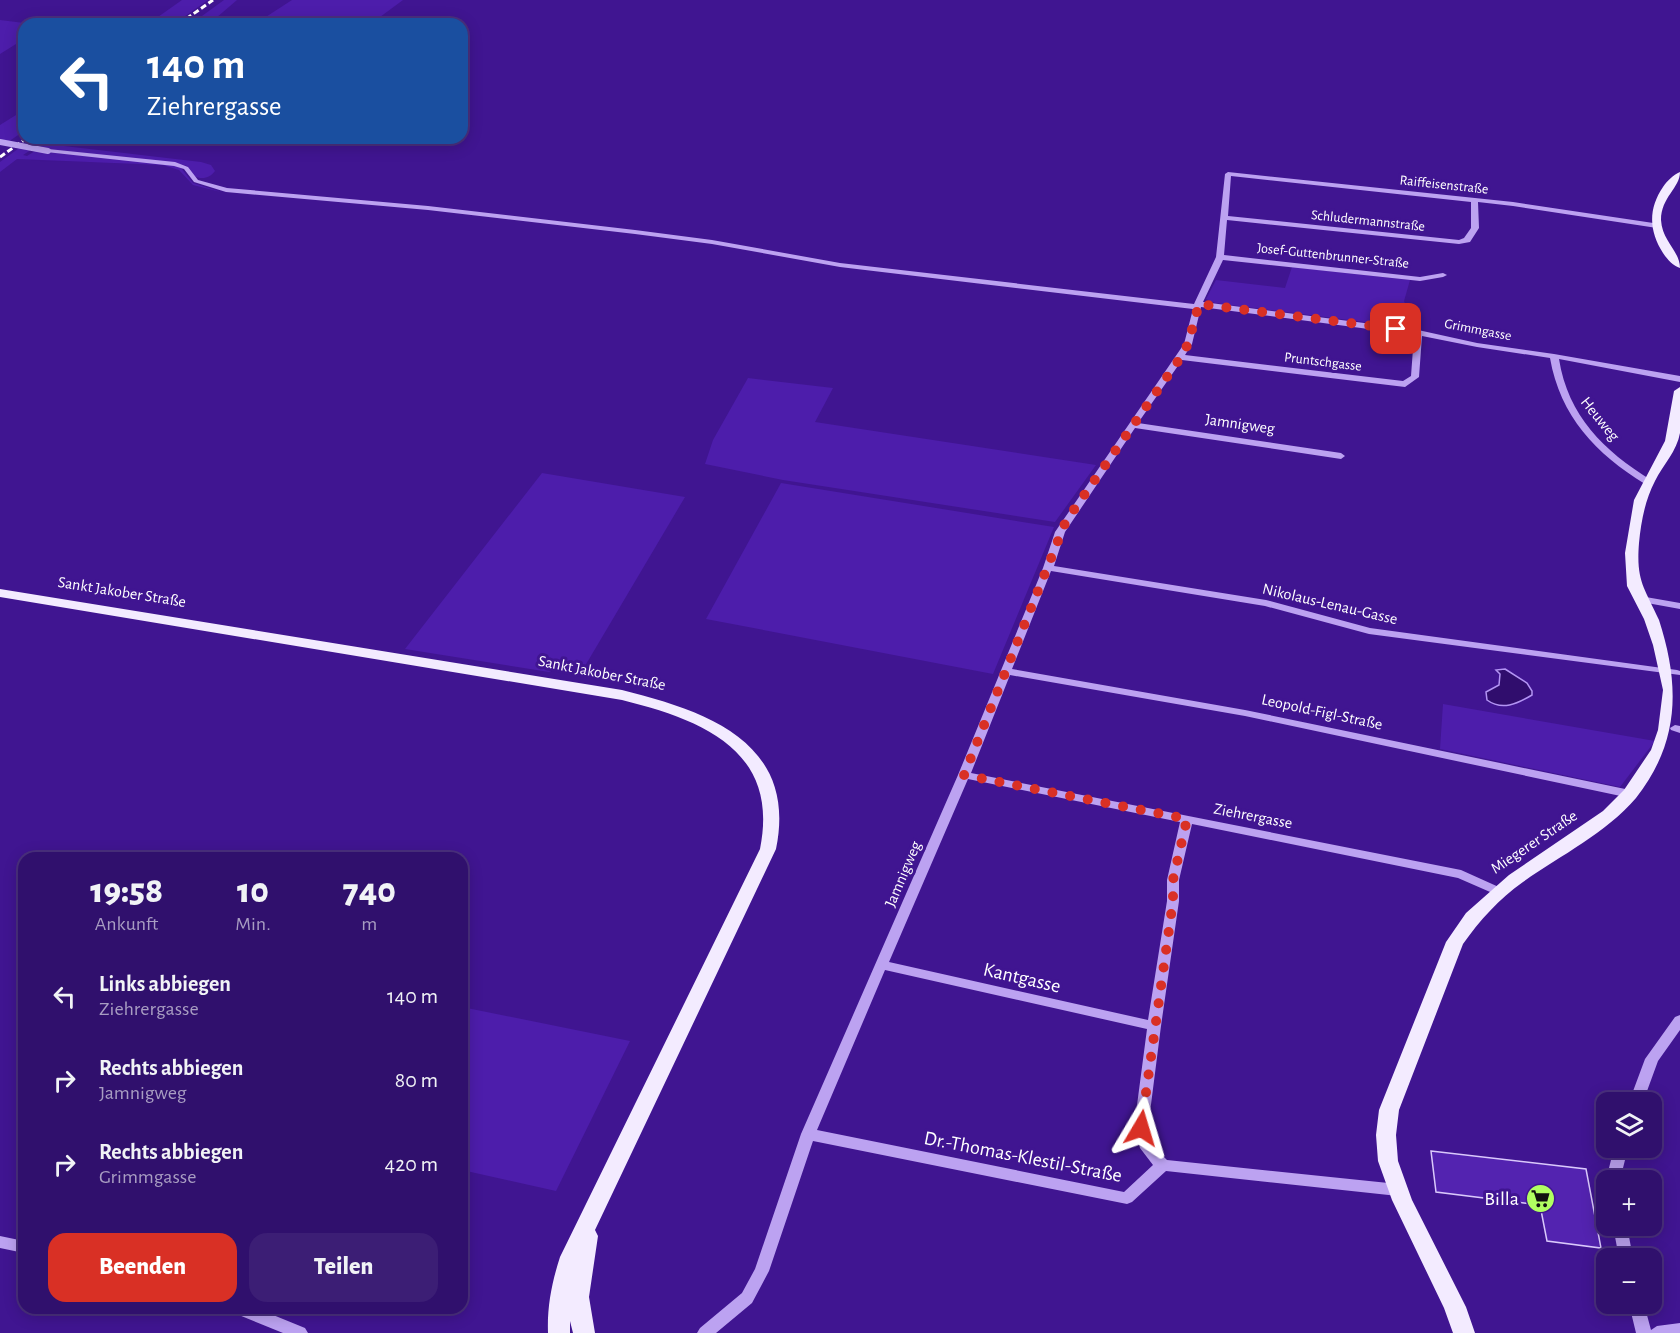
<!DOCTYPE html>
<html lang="de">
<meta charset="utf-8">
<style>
:root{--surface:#30106d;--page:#3c1e75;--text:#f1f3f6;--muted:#a89dc2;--line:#4b3080;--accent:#d93025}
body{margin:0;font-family:"Alegreya Sans",sans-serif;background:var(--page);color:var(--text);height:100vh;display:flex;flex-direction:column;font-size:22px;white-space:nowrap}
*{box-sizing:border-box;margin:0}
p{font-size:20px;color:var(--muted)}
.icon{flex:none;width:33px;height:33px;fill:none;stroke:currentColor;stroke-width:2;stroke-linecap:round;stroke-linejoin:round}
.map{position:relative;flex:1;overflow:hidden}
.sheet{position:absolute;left:18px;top:852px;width:450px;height:462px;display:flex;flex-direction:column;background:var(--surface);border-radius:18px;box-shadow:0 3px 15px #0003,0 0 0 2px var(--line)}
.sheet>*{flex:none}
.hud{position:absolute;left:18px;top:18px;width:450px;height:126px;border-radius:18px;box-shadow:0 3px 15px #0003,0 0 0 2px var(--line);background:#1a4fa0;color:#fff;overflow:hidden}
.fabs{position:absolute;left:1596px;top:1092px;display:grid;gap:12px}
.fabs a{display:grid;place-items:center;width:66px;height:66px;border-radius:12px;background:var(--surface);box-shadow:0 3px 15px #0003,0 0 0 2px var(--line);font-size:30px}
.pin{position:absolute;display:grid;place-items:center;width:51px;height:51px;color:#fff;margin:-26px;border-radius:12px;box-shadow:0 3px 9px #0006}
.me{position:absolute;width:66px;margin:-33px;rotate:7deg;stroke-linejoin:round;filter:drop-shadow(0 0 4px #0008)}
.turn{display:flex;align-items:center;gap:21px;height:126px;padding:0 30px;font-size:27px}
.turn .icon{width:78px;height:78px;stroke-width:2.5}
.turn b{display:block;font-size:42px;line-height:51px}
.eta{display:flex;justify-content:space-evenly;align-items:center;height:102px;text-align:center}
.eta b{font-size:36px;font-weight:800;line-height:42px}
.action{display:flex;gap:12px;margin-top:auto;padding:12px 30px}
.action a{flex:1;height:69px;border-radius:18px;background:var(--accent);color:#fff;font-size:24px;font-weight:800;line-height:69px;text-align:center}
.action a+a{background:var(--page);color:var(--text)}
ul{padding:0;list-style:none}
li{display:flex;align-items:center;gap:18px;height:84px;padding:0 30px}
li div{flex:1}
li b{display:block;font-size:22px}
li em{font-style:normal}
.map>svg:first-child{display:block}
</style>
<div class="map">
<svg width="1680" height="1333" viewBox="0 0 1680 1333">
<rect width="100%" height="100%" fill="#401591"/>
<!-- green -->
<path fill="#4d1dab" d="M 182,0 L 208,0 L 174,24 L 148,24 Z
M 224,0 L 237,0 L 209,24 L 191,24 Z
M 292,0 L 403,0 L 380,17 L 419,20 L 421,24 L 255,24 Z
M 0,20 L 32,24 L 24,24 L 24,39 L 0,54 Z
M 24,110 L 24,131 L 8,142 L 0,140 L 0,125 Z
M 33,138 L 58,138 L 40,144 L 23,155 L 27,156 L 35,151 L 167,163 L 181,168 L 193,183 L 221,192 L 193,185 L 179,170 L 163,165 L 17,159 L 0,172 L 0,162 Z
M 47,144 L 201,162 L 211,165 L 215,171 C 210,178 202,180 194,176 L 187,166 L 176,163 L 74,154 L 39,148 Z
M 1292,267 L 1410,280 L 1404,301 L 1409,314 L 1396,326 L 1215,303 L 1206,299 L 1216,280 L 1285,288 Z
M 748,378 L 833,388 L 815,422 L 1096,465 L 1055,522 L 783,480 L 705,464 L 713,440 Z
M 542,473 L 685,497 L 585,666 L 567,664 L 549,672 L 405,649 Z
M 781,483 L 1054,527 L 993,674 L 706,619 Z
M 1443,704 L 1655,741 L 1620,787 L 1440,749 Z
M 462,1007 L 630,1041 L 556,1191 L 462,1170 Z"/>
<!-- water -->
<path fill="#300d6d" stroke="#b394f4" stroke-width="1.5" d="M 1505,669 L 1527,683 L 1532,691 L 1532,695 C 1517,704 1502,711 1487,700 L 1486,692 L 1499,685 L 1500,674 L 1496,670 Z"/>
<!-- building -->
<path fill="#5323b0" stroke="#dac9fc" stroke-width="1.5" d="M 1431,1151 L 1586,1169 L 1601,1248 L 1547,1241 L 1540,1205 L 1436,1192 Z"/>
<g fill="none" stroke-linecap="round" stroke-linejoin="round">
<!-- minor -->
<path fill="#bca2f1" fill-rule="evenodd" d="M 48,149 L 175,162 L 188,167 L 198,180 L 227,188 L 428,206 L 635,230 L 712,240 L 840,263 L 1194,304 L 1216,257 L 1225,174 L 1228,172 L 1513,202 L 1660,224 L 1660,228 L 1657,228 L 1513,206 L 1478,202 L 1479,228 L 1470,242 L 1459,244 L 1227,220 L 1224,255 L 1420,277 L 1443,273 L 1447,275 L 1443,277 L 1420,281 L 1223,260 L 1203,302 L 1418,330 L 1477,343 L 1554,354 L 1680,376 L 1680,382 L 1559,359 C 1568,416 1604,451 1651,480 L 1653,482 L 1651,484 L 1645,484 C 1596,454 1560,416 1550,358 L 1477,347 L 1422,336 L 1419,377 L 1405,387 L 1182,360 L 1138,423 L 1341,453 L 1345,456 L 1341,459 L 1135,428 L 1065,532 L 1054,566 L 1266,600 L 1370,628 L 1677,670 L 1680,671 L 1680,675 L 1369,634 L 1265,606 L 1051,571 L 1012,669 L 1245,710 L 1630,790 L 1636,794 L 1630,798 L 1245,716 L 1010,675 L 971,773 L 1461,870 L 1501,888 L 1503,891 L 1501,894 L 1497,895 L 1458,878 L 1192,824 L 1179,880 L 1179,901 L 1161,1026 L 1148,1128 L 1152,1145 L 1167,1160 L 1398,1184 L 1403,1186 L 1405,1190 L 1403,1194 L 1398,1196 L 1166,1171 L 1132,1202 L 1127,1204 L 813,1141 L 769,1271 L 752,1303 L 716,1333 L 697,1333 L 700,1328 L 742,1293 L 755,1269 L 801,1134 L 958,775 L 1043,568 L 1055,532 L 1184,344 L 1193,309 L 840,267 L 712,244 L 635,234 L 428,210 L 226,192 L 194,182 L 184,169 L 174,166 L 46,152 L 46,150 ZM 1231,176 L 1471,202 L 1471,228 L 1464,238 L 1459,240 L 1228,216 ZM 1201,307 L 1414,335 L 1411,376 L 1403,381 L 1185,355 L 1192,344 ZM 968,779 L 1180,822 L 1167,880 L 1167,901 L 1148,1020 L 889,962 ZM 885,970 L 1147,1029 L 1134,1128 L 1140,1148 L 1153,1165 L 1124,1192 L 817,1130 Z
M 1640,596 L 1680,603 L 1680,609 L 1636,601 L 1635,599 Z
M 1675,725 L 1680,726 L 1680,733 L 1671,730 L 1670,728 Z
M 1680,1015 L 1680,1030 L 1658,1061 L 1643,1102 L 1629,1102 L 1645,1059 L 1675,1017 Z
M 1614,1148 L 1628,1148 L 1623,1168 L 1624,1180 L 1610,1180 L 1609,1168 Z
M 1613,1226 L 1627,1226 L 1633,1258 L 1619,1258 Z
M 0,1236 L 24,1241 L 24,1253 L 0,1248 Z
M 1629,1304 L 1644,1304 L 1651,1330 L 1657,1326 L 1680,1323 L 1680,1333 L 1636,1333 Z
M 231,1308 L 256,1308 L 305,1328 L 308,1333 L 283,1333 L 234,1313 Z"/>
<!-- major -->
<path fill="#f3ebff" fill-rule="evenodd" d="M 1680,172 C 1680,188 1661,197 1661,220 C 1662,241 1680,251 1680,268 C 1673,266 1667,259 1663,253 C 1649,231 1648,209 1663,187 C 1667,181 1673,175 1680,172 Z
M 1680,387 C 1680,402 1680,419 1680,433 C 1677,451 1663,465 1655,481 C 1645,500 1641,522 1639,543 C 1636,581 1644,587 1659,620 C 1680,685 1680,742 1636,798 C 1605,834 1561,855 1523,882 C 1499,899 1480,920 1463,944 L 1399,1110 L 1396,1135 L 1398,1161 L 1412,1200 L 1466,1307 L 1475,1333 L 1453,1333 L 1444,1308 L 1392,1200 L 1378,1161 L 1376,1135 L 1379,1110 L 1446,942 L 1466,913 L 1509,875 L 1603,811 L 1624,790 L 1651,750 L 1658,730 L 1663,690 L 1653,645 L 1644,619 L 1627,586 L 1625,553 L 1634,500 L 1665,441 L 1674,391 Z
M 0,589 L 622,690 C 706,711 798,742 776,849 L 595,1230 L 598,1236 L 589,1297 L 595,1333 L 573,1333 L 570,1321 L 570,1333 L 548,1333 C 547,1306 552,1282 560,1257 L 760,849 C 780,750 702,720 622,700 L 0,597 Z"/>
<!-- rail -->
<path stroke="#fff" stroke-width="3" stroke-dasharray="6 3" stroke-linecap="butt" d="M 179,24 L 213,0
M 0,157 L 27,138"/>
<!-- minor-bridge -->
<path stroke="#bca2f1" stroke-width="6" d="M 0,142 L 48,151"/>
</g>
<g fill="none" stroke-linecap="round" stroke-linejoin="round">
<!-- route -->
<path stroke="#d93025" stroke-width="10" stroke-dasharray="0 18" d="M 1141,1128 L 1173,901 L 1173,880 L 1187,819 L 964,775 L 1066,521 L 1181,357 L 1188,344 L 1199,304 L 1396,329"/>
</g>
<!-- icons -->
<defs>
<symbol id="supermarket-disc" viewBox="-11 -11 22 22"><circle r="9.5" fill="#b0ff61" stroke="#401591"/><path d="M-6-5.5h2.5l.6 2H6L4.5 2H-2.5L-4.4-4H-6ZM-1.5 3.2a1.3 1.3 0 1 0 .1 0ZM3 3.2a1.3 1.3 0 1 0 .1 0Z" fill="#111"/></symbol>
</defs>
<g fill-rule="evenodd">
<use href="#supermarket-disc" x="1524" y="1182" width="33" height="33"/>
</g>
<g text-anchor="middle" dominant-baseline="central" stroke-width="6" stroke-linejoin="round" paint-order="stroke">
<!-- far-street labels -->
<g font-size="14" fill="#fff" stroke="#401591">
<text transform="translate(1444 185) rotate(6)">Raiffeisenstraße</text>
<text transform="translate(1368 221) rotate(6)">Schludermannstraße</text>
<text transform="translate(1333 256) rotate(6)">Josef-Guttenbrunner-Straße</text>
<text transform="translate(1478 330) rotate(11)">Grimmgasse</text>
<text transform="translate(1323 362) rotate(7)">Pruntschgasse</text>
</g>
<!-- street labels -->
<g font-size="16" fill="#fff" stroke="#401591">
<text transform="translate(1600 419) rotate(51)">Heuweg</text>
<text transform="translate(1240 424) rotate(8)">Jamnigweg</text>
<text transform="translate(122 592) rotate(9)">Sankt Jakober Straße</text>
<text transform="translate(1330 604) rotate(13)">Nikolaus-Lenau-Gasse</text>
<text transform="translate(602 673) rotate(11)">Sankt Jakober Straße</text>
<text transform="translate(1322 712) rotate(12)">Leopold-Figl-Straße</text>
<text transform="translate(1253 816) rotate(11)">Ziehrergasse</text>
<text transform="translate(1534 842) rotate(-34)">Miegerer Straße</text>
<text transform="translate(903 874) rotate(-67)">Jamnigweg</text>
</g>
<!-- near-street labels -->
<g font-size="20" fill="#fff" stroke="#401591">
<text transform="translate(1022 978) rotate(13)">Kantgasse</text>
<text transform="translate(1023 1157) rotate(11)">Dr.-Thomas-Klestil-Straße</text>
</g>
<!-- near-poi labels -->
<g font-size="20" fill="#fff" stroke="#401591" text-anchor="end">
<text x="1519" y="1199">Billa</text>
</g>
</g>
</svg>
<div class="fabs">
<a><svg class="icon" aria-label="layers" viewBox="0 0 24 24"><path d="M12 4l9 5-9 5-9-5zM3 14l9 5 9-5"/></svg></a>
<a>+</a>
<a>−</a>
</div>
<div class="pin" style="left:1396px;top:329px;background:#d93025"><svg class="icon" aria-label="arrive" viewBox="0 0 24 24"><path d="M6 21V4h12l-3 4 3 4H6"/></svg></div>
<svg class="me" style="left:1141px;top:1128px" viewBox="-20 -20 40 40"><path d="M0-17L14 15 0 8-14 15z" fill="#d93025" stroke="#fff" stroke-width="4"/></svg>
<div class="hud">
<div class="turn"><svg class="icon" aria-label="left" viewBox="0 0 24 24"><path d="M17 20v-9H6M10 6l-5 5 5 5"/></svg><div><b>140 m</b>Ziehrergasse</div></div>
</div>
<section class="sheet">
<div class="eta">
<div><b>19:58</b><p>Ankunft</p></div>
<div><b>10</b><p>Min.</p></div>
<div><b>740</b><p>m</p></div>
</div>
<ul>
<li><svg class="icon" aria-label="left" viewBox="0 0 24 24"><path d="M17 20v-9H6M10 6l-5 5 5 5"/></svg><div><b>Links abbiegen</b><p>Ziehrergasse</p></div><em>140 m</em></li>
<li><svg class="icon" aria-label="right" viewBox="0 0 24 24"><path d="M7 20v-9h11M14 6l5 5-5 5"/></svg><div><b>Rechts abbiegen</b><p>Jamnigweg</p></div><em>80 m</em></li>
<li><svg class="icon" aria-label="right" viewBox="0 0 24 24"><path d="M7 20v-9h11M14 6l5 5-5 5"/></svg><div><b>Rechts abbiegen</b><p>Grimmgasse</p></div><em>420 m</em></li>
</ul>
<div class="action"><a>Beenden</a><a>Teilen</a></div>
</section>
</div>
